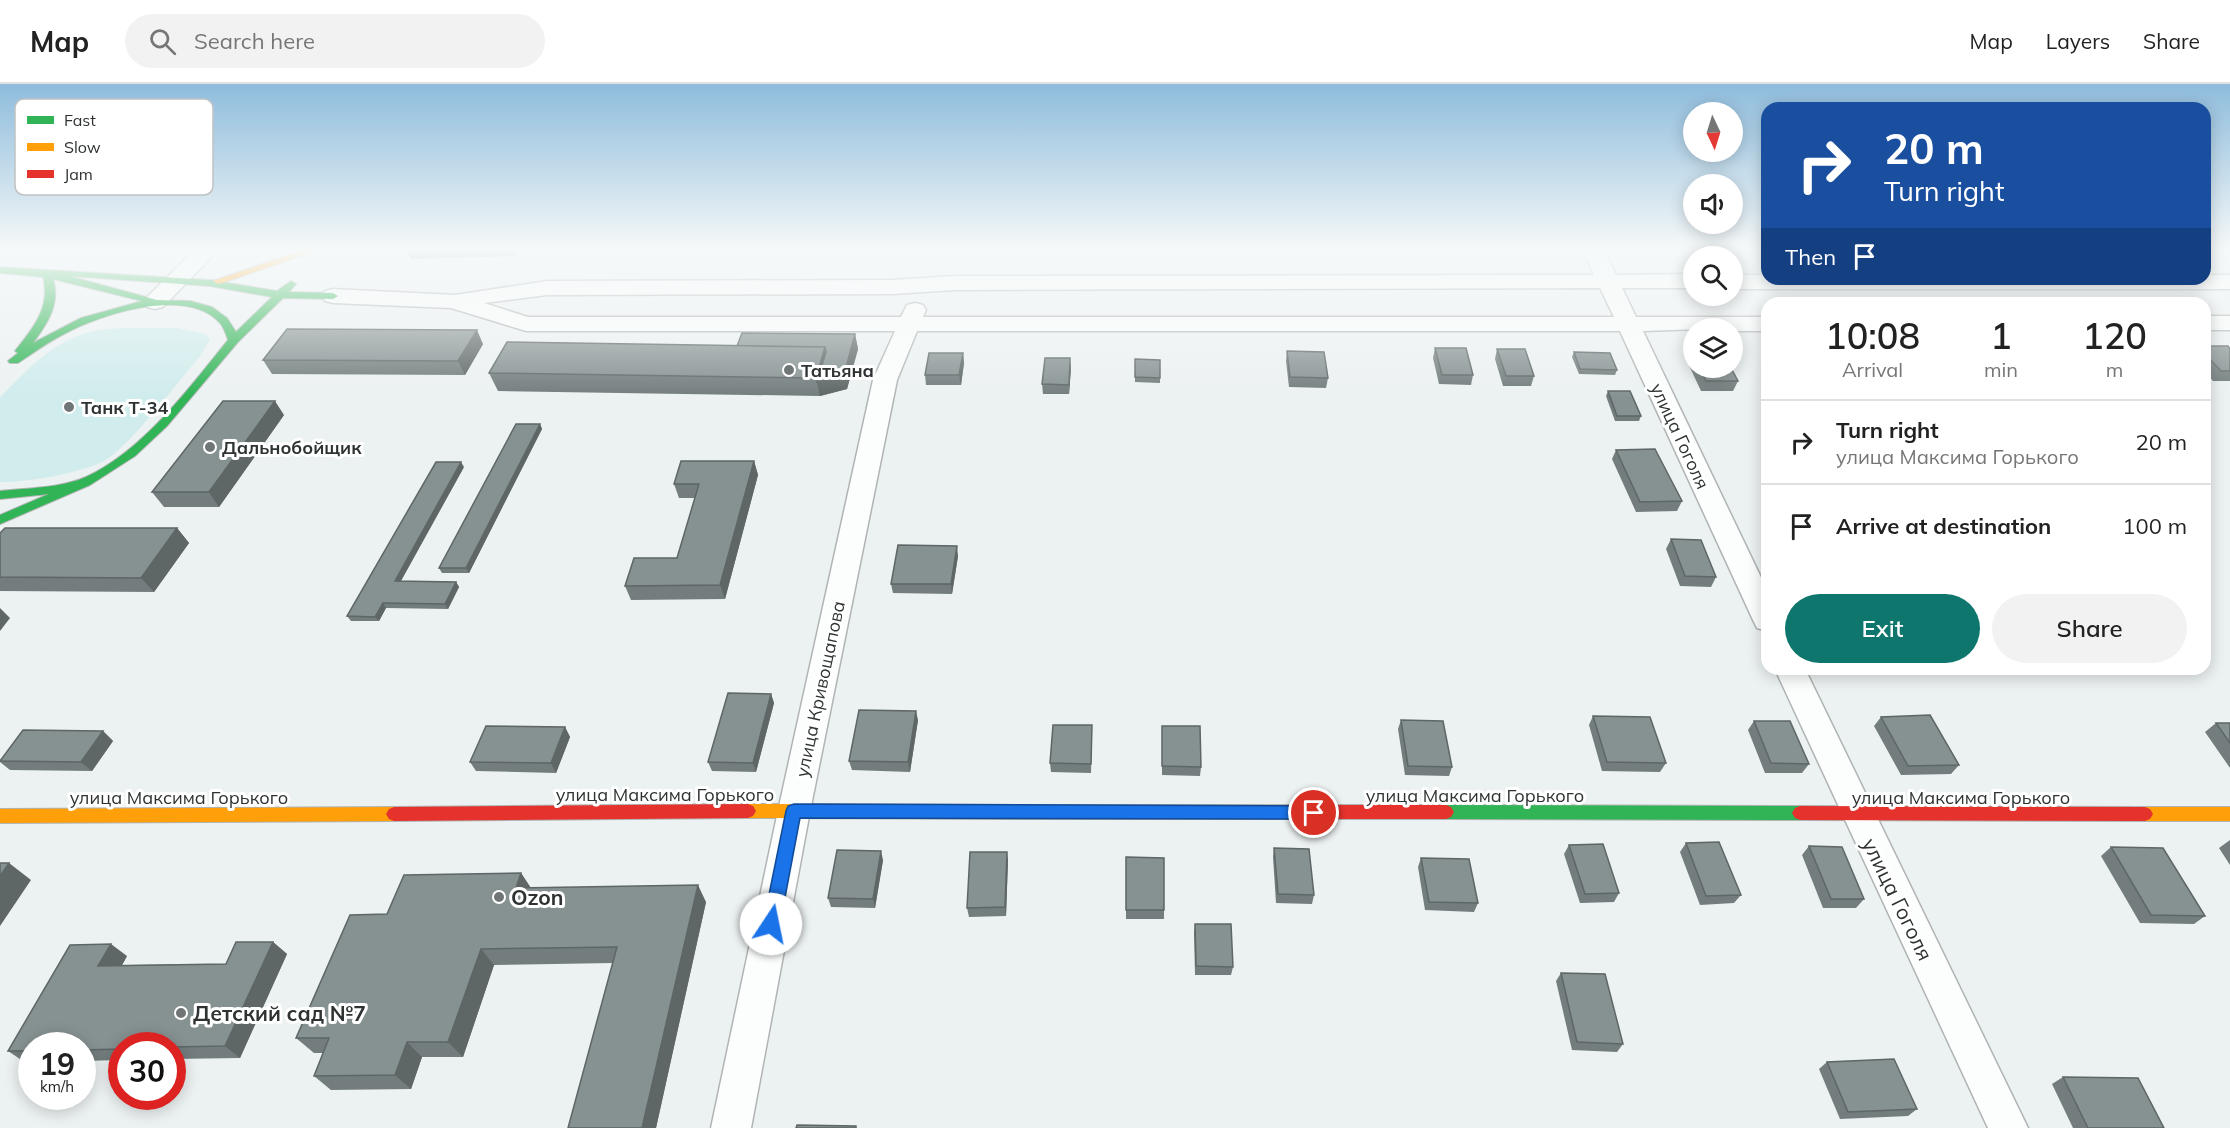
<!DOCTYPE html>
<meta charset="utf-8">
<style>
:root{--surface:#fff;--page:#f2f2f2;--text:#222;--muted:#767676;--line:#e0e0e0;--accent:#0f766e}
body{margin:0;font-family:Mulish,sans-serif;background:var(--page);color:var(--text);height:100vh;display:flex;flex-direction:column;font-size:22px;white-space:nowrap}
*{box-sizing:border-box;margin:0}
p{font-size:20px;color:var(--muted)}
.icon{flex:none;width:33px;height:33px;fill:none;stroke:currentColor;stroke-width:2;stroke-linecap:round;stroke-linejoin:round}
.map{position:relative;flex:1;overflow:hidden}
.sheet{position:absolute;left:1761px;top:213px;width:450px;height:378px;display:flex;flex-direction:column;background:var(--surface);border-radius:18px;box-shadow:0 3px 15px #0003}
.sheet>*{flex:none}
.banner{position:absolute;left:1761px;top:18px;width:450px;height:183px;border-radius:18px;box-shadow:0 3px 15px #0003;background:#1a4fa0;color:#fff;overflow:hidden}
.needle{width:39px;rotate:176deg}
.controls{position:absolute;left:1683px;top:18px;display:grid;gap:12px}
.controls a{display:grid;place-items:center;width:60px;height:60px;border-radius:50%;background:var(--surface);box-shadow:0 3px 15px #0003;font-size:30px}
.speed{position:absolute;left:18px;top:948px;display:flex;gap:12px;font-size:30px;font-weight:700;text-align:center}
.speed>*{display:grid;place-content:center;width:78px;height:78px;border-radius:50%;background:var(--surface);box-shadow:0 3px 15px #0003;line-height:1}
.speed small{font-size:15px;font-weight:400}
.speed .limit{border:9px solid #d22;background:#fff;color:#111}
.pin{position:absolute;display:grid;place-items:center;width:51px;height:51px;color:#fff;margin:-26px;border:3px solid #fff;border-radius:50%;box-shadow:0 2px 6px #0007}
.me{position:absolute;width:66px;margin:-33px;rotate:11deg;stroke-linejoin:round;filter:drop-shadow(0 0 4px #0008)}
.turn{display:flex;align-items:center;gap:21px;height:126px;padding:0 24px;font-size:27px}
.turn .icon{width:78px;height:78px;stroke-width:2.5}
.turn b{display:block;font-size:42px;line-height:51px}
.then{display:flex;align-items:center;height:57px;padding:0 24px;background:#0003;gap:12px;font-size:22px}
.eta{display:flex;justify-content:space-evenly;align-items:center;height:102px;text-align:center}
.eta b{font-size:36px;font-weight:600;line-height:42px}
.action{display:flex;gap:12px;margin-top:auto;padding:12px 24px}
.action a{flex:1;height:69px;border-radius:36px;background:var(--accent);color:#fff;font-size:24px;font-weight:600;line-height:69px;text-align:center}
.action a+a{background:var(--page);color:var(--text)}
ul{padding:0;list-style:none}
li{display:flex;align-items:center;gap:18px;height:84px;padding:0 24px;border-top:2px solid var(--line)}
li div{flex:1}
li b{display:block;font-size:22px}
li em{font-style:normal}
header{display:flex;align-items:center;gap:36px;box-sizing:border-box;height:84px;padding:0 30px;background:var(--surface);border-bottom:2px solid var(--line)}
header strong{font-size:28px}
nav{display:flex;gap:33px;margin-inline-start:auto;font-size:21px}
.search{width:420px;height:54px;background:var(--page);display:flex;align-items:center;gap:15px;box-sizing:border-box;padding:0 21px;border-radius:33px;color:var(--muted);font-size:22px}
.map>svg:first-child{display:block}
</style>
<header>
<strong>Map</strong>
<div class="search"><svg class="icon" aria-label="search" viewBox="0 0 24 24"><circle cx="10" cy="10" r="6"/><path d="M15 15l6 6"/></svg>Search here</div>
<nav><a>Map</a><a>Layers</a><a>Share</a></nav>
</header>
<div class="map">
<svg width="2230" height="1044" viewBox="0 0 2230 1044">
<rect width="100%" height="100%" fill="#ecf1f1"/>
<!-- green -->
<path fill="#d0eced" d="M 122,244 L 178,244 L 205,250 L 210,255 L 201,271 C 180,295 126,368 100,379 C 74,390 28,398 0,398 L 0,314 C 26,286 51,259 90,248 C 100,245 112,245 122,244 Z"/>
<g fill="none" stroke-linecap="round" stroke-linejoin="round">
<defs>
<path id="street" d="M 194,167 L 217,167 L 163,223 L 155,225 L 147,223 L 144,218 L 147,213 Z
M 1583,167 L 1605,167 L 1616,191 L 1694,190 L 1694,204 L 1622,204 L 1636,233 L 1767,233 L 1767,247 L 1732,247 L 1732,244 L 1643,247 L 1767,506 L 1767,547 L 1757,544 L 1753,536 L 1620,247 L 917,247 L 897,296 L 810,727 L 751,1044 L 711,1044 L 778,727 L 873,296 L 895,247 L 526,247 L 451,224 L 333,219 L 325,217 L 322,212 L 325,207 L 333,205 L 455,211 L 547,197 L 892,196 L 955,192 L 1594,191 ZM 1600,204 L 1614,233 L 923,233 L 926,226 L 923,221 L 915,219 L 907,221 L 901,233 L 528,233 L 484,219 L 547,211 L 892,210 L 955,206 Z
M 1732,191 L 1767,191 L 1767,195 L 2205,195 L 2205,191 L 2230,191 L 2230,205 L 1732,205 Z
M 2205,232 L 2230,232 L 2230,246 L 2205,246 Z
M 1775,585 L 1805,585 L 2028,1044 L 1988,1044 Z"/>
<path id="fast" d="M 0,183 L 210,196 L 277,207 L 291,197 L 296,200 L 289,208 L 333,209 L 338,212 L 333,215 L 283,214 L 238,258 L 167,342 L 135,372 L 90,401 L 0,440 L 0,431 L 49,410 L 0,415 L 0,407 C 28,404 61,404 86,393 C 143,367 190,303 228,256 C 226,250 224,244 220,239 C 187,202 101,230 64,250 C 48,258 33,269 18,279 L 10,279 L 8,277 L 18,269 L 15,267 C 33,244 51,224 43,193 L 0,189 ZM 69,192 L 210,202 L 272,213 L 236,248 L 227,234 L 212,223 L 190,217 L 157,216 ZM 53,195 L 142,217 L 81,234 L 33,259 C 47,240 61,220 53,195 Z
M 1446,721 L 1800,722 L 1805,724 L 1808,729 L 1805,734 L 1800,736 L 1446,735 L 1441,733 L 1438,728 L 1441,723 Z"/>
<path id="slow" d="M 300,167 L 315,167 L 222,199 L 218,200 L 213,197 Z
M 748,720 L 1044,721 L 1049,723 L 1052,728 L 1049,733 L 1044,735 L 748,734 L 743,732 L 740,727 L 743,722 Z
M 394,723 L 399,725 L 402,730 L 399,735 L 394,737 L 0,739 L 0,725 Z
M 2145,723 L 2230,723 L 2230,737 L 2145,737 L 2140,735 L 2137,730 L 2140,725 Z"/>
<path id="jam" d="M 748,720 L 753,722 L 756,727 L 753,732 L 748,734 L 394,737 L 389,735 L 386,730 L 389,725 L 394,723 Z
M 1044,721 L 1446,721 L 1451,723 L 1454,728 L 1451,733 L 1446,735 L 1044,735 L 1039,733 L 1036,728 L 1039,723 Z
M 1800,722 L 2145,723 L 2150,725 L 2153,730 L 2150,735 L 2145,737 L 1800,736 L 1795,734 L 1792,729 L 1795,724 Z"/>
</defs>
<!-- street casing -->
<use href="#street" stroke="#b1b4b4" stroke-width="3"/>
<!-- fast casing -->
<use href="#fast" stroke="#b1b4b4" stroke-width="2"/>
<!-- slow casing -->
<use href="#slow" stroke="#b1b4b4" stroke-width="2"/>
<!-- jam casing -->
<use href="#jam" stroke="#b1b4b4" stroke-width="2"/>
<!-- street -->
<use href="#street" fill="#fcfdfd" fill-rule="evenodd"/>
<!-- fast -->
<use href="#fast" fill="#30b455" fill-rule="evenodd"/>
<!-- slow -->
<use href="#slow" fill="#ff9f0a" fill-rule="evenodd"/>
<!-- jam -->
<use href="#jam" fill="#e5322d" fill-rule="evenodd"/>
</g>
<!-- wall -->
<path fill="#737d7d" d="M 405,167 L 519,167 L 516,172 L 411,175 Z
M 1541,167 L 1571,167 L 1571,168 Z
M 855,250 L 858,265 L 847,305 L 820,312 L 498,307 L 489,289 Z
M 483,260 L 465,291 L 272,290 L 263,276 Z
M 2205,262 L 2230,265 L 2230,297 L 2213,297 L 2205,288 Z
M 1435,264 L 1473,291 L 1471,301 L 1439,300 L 1433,274 Z
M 1497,265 L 1534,292 L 1531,302 L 1503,302 L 1495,275 Z
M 1287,267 L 1328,294 L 1326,304 L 1289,303 L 1286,277 Z
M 1692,267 L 1694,267 L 1694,284 L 1731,284 L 1738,297 L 1733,307 L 1701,307 L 1687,277 Z
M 1574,268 L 1617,286 L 1615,291 L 1579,290 L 1572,273 Z
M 963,269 L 964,279 L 961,301 L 926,301 L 925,291 Z
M 1135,275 L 1160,276 L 1160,299 L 1135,298 Z
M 1071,284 L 1069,310 L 1043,310 L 1042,300 Z
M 1608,307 L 1641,332 L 1639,337 L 1615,337 L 1606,312 Z
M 284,331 L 219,423 L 164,423 L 152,408 Z
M 540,340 L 542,345 L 469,489 L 442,489 L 439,484 Z
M 1616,366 L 1682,417 L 1677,427 L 1636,428 L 1612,375 Z
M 754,377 L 758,391 L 725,515 L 631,516 L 625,502 L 677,474 L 695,414 L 679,414 L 674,400 Z
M 464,383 L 401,497 L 456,498 L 459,503 L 448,525 L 386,524 L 379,537 L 351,537 L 347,532 Z
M 177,444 L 189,459 L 154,508 L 0,507 L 0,449 Z
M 1671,455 L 1716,493 L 1711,503 L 1680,502 L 1666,465 Z
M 958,472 L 952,510 L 893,509 L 891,500 Z
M 771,610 L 774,619 L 756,688 L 712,687 L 708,678 Z
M 1593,632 L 1666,679 L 1660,688 L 1602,687 L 1589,641 Z
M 1881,633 L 1959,681 L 1951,690 L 1901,691 L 1874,642 Z
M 918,636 L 910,688 L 852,686 L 849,677 Z
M 1401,636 L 1452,683 L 1449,692 L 1405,691 L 1398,645 Z
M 1754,637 L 1809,680 L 1802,689 L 1765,689 L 1748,646 Z
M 2216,639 L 2230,639 L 2230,684 L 2205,648 Z
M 1162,642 L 1201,683 L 1200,692 L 1162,691 Z
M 565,643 L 570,653 L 556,689 L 476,687 L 470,678 Z
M 103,647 L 113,657 L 92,687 L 10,686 L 0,678 L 0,676 Z
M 1092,650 L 1091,689 L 1051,688 L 1050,679 Z
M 2230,756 L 2230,781 L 2219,764 Z
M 1686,759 L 1741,811 L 1734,819 L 1700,821 L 1680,768 Z
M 1569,761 L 1619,809 L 1614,818 L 1580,819 L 1564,770 Z
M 1809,762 L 1864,815 L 1856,824 L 1823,824 L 1802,771 Z
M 2111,763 L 2205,832 L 2194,840 L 2140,839 L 2101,772 Z
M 1274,764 L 1314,811 L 1312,820 L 1276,819 L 1273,773 Z
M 1126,773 L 1164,826 L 1164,835 L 1126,835 Z
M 1421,774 L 1478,819 L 1474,828 L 1425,826 L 1418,783 Z
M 883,776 L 875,824 L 831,823 L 828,814 Z
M 1008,776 L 1006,832 L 969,833 L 967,824 Z
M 521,789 L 531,804 L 706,818 L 656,1044 L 568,1044 L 613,879 L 494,881 L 463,973 L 422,973 L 411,1005 L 331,1006 L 314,992 L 323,969 L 314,969 L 296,954 L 387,830 Z
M 1195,840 L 1233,883 L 1231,891 L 1195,891 L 1194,848 Z
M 273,858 L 287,870 L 240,974 L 172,975 L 172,962 L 122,962 L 122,976 L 82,977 L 82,962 L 32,962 L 32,978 L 26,979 L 8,967 L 127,872 L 122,881 L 226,880 Z
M 1561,889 L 1623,960 L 1617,968 L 1572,966 L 1556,897 Z
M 1827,978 L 1917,1025 L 1908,1032 L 1840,1035 L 1819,985 Z
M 2063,993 L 2164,1044 L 2073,1044 L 2052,1000 Z"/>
<!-- shaded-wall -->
<path fill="#5e6666" d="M 477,246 L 483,260 L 465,291 L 458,277 Z
M 855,250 L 858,265 L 847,305 L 820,312 L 816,294 L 825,263 Z
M 963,269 L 964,279 L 961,301 L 959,291 Z
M 1070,274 L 1071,284 L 1069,310 L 1069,301 Z
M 275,317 L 284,331 L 219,423 L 209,408 Z
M 540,340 L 542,345 L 469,489 L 466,484 Z
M 754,377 L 758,391 L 725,515 L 720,501 Z
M 461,378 L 464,383 L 398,502 L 395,497 Z
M 177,444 L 189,459 L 154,508 L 141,494 Z
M 957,462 L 958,472 L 952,510 L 951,500 Z
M 456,498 L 459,503 L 448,525 L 445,520 Z
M 383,519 L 386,524 L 379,537 L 375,533 Z
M 0,524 L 10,534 L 0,547 Z
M 771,610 L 774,619 L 756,688 L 753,679 Z
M 916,627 L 918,636 L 910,688 L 908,678 Z
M 565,643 L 570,653 L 556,689 L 551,679 Z
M 103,647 L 113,657 L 92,687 L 81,678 Z
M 881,767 L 883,776 L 875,824 L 873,815 Z
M 1007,768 L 1008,776 L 1006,832 L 1005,823 Z
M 9,779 L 31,796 L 0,842 L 0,792 Z
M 521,789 L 532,806 L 516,804 Z
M 698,801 L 706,818 L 656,1044 L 642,1044 Z
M 273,858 L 287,870 L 240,974 L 225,962 Z
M 111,860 L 127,872 L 115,894 L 98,882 Z
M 481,865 L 494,881 L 463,973 L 448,958 Z
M 407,958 L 422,973 L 411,1005 L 395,991 Z"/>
<!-- building -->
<path fill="#869191" stroke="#5e6666" stroke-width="1.5" d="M 287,245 L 477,246 L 458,277 L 263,276 Z
M 742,249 L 855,250 L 844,291 L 817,298 L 826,268 L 825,263 L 737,262 Z
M 507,258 L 825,263 L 816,294 L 489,289 Z
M 2205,262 L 2228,262 L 2230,265 L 2230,287 L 2221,287 L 2205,270 Z
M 1435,264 L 1466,264 L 1473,291 L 1442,291 Z
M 1497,265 L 1525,265 L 1534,292 L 1506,292 Z
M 1287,267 L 1324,268 L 1328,294 L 1290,293 Z
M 1574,268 L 1610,269 L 1617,286 L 1580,285 Z
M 929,269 L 963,269 L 959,291 L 925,291 Z
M 1045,274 L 1070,274 L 1069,301 L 1042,300 Z
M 1135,275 L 1160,276 L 1160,294 L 1135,293 Z
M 1699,284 L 1731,284 L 1738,297 L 1706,297 Z
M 1608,307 L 1630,307 L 1641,332 L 1617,332 Z
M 223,317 L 275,317 L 209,408 L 152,408 Z
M 516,340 L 540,340 L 466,484 L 439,484 Z
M 1655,365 L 1682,417 L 1640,418 L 1616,366 Z
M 681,377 L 754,377 L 720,501 L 625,502 L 634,474 L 677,474 L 699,400 L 674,400 Z
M 436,378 L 461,378 L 395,497 L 456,498 L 445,520 L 383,519 L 375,533 L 347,532 Z
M 5,444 L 177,444 L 141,494 L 0,493 L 0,449 Z
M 1671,455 L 1701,456 L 1716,493 L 1685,492 Z
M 898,461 L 957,462 L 951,500 L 891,500 Z
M 728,609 L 771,610 L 753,679 L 708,678 Z
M 859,626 L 916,627 L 908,678 L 849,677 Z
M 1930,631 L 1959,681 L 1908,682 L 1881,633 Z
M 1593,632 L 1650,633 L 1666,679 L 1607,678 Z
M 1401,636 L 1443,637 L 1452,683 L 1408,682 Z
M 1754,637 L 1790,637 L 1809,680 L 1771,679 Z
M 2216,639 L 2230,639 L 2230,659 Z
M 1053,641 L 1092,641 L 1091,680 L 1050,679 Z
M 486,642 L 565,643 L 551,679 L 470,678 Z
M 1162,642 L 1200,642 L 1201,683 L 1162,682 Z
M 23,646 L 103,647 L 81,678 L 0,677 Z
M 1719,758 L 1741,811 L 1706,812 L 1686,759 Z
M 1603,760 L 1619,809 L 1585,810 L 1569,761 Z
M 1809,762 L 1842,763 L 1864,815 L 1831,815 Z
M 2111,763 L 2163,764 L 2205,832 L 2151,831 Z
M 1274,764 L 1309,765 L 1314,811 L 1278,810 Z
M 837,766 L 881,767 L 873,815 L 828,814 Z
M 970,768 L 1007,768 L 1005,823 L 967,824 Z
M 1126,773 L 1164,774 L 1164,826 L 1126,826 Z
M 1421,774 L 1469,775 L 1478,819 L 1429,818 Z
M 0,779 L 9,779 L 0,792 Z
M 521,789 L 516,804 L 698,801 L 642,1044 L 568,1044 L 617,863 L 481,865 L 448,958 L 407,958 L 395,991 L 314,992 L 329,954 L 296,954 L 350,831 L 387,830 L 404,791 Z
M 1195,840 L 1231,840 L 1233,883 L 1196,882 Z
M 236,858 L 273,858 L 225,962 L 172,963 L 172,962 L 122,962 L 122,965 L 82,966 L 82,962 L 32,962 L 32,967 L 8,967 L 70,861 L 111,860 L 98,882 L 226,880 Z
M 1561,889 L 1605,890 L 1623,960 L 1577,958 Z
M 1894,975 L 1917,1025 L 1848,1028 L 1827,978 Z
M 2063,993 L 2138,994 L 2164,1044 L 2088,1044 Z
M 797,1041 L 856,1042 L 856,1044 L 796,1044 Z"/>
<!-- sky -->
<linearGradient id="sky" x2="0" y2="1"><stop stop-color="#8ebcdc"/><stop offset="0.53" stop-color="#f6f9f9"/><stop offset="1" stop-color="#f6f9f9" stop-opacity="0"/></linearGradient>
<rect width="2230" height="313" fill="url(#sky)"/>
<!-- route -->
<path fill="#1a73e8" stroke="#114b97" stroke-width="1.5" d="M 794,720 L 1314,722 L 1320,724 L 1322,729 L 1320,733 L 1314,735 L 800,734 L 780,840 L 777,846 L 771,848 L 765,846 L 763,840 L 786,727 L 788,722 Z"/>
<!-- markers -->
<g fill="#707575" stroke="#fff" stroke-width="2">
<circle cx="789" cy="286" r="6"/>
<circle cx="69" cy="323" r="6"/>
<circle cx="210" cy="363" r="6"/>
<circle cx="499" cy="813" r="6"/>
<circle cx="181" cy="929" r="6"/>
</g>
<g text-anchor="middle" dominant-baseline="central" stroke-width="6" stroke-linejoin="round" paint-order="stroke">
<!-- poi labels -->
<g font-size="18" font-weight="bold" fill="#2e3232" stroke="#fff" text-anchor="start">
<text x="801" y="286">Татьяна</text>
<text x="81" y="323">Танк Т-34</text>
<text x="222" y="363">Дальнобойщик</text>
</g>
<!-- street labels -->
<g font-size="18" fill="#2e3232" stroke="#fff">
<text transform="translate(1680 352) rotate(65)">улица Гоголя</text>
<text transform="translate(820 605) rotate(-78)">улица Кривощапова</text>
<text x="665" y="710">улица Максима Горького</text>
<text x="1475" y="711">улица Максима Горького</text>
<text x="179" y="713">улица Максима Горького</text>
<text x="1961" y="713">улица Максима Горького</text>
</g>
<!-- near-poi labels -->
<g font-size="21" font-weight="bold" fill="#2e3232" stroke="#fff" text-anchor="start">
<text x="511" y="813">Ozon</text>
<text x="193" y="929">Детский сад №7</text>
</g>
<!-- near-street labels -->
<g font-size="21" fill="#2e3232" stroke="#fff">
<text transform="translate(1898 815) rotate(64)">улица Гоголя</text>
</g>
</g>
<!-- legend -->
<rect x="15" y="15" width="198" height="96" rx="9" fill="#fff" stroke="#c0c2c2" stroke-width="1.5"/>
<rect x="27" y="32" width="27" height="8" fill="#30b455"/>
<rect x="27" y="59" width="27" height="8" fill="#ff9f0a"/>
<rect x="27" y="86" width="27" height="8" fill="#e5322d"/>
<g font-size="16" fill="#2e3232">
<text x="64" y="42">Fast</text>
<text x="64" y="69">Slow</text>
<text x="64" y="96">Jam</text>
</g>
</svg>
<div class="controls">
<a><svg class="needle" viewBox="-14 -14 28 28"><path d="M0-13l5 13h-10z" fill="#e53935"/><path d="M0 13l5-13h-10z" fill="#767676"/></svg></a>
<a><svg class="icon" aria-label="sound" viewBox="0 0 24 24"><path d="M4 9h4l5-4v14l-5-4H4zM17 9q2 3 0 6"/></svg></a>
<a><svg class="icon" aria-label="search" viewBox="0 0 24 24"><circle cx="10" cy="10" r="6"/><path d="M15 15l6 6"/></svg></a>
<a><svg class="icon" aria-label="layers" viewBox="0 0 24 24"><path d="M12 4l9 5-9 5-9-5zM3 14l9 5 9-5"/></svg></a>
</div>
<div class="speed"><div>19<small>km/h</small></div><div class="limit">30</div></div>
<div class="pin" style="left:1314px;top:729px;background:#d93025"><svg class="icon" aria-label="arrive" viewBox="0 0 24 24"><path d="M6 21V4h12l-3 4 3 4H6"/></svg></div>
<svg class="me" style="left:771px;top:840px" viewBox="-20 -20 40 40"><circle r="19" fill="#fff"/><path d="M0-13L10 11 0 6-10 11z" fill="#1a73e8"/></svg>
<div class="banner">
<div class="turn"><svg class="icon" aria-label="right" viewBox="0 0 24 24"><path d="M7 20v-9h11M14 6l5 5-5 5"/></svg><div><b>20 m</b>Turn right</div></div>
<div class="then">Then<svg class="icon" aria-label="arrive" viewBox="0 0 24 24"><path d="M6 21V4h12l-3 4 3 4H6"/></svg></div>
</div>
<section class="sheet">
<div class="eta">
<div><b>10:08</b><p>Arrival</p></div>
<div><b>1</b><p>min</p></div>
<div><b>120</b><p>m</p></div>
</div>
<ul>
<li><svg class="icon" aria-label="right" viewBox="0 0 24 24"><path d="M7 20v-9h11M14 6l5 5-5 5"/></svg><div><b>Turn right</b><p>улица Максима Горького</p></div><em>20 m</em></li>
<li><svg class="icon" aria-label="arrive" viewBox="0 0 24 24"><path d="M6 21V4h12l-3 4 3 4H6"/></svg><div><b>Arrive at destination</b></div><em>100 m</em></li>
</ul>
<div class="action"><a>Exit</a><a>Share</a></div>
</section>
</div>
